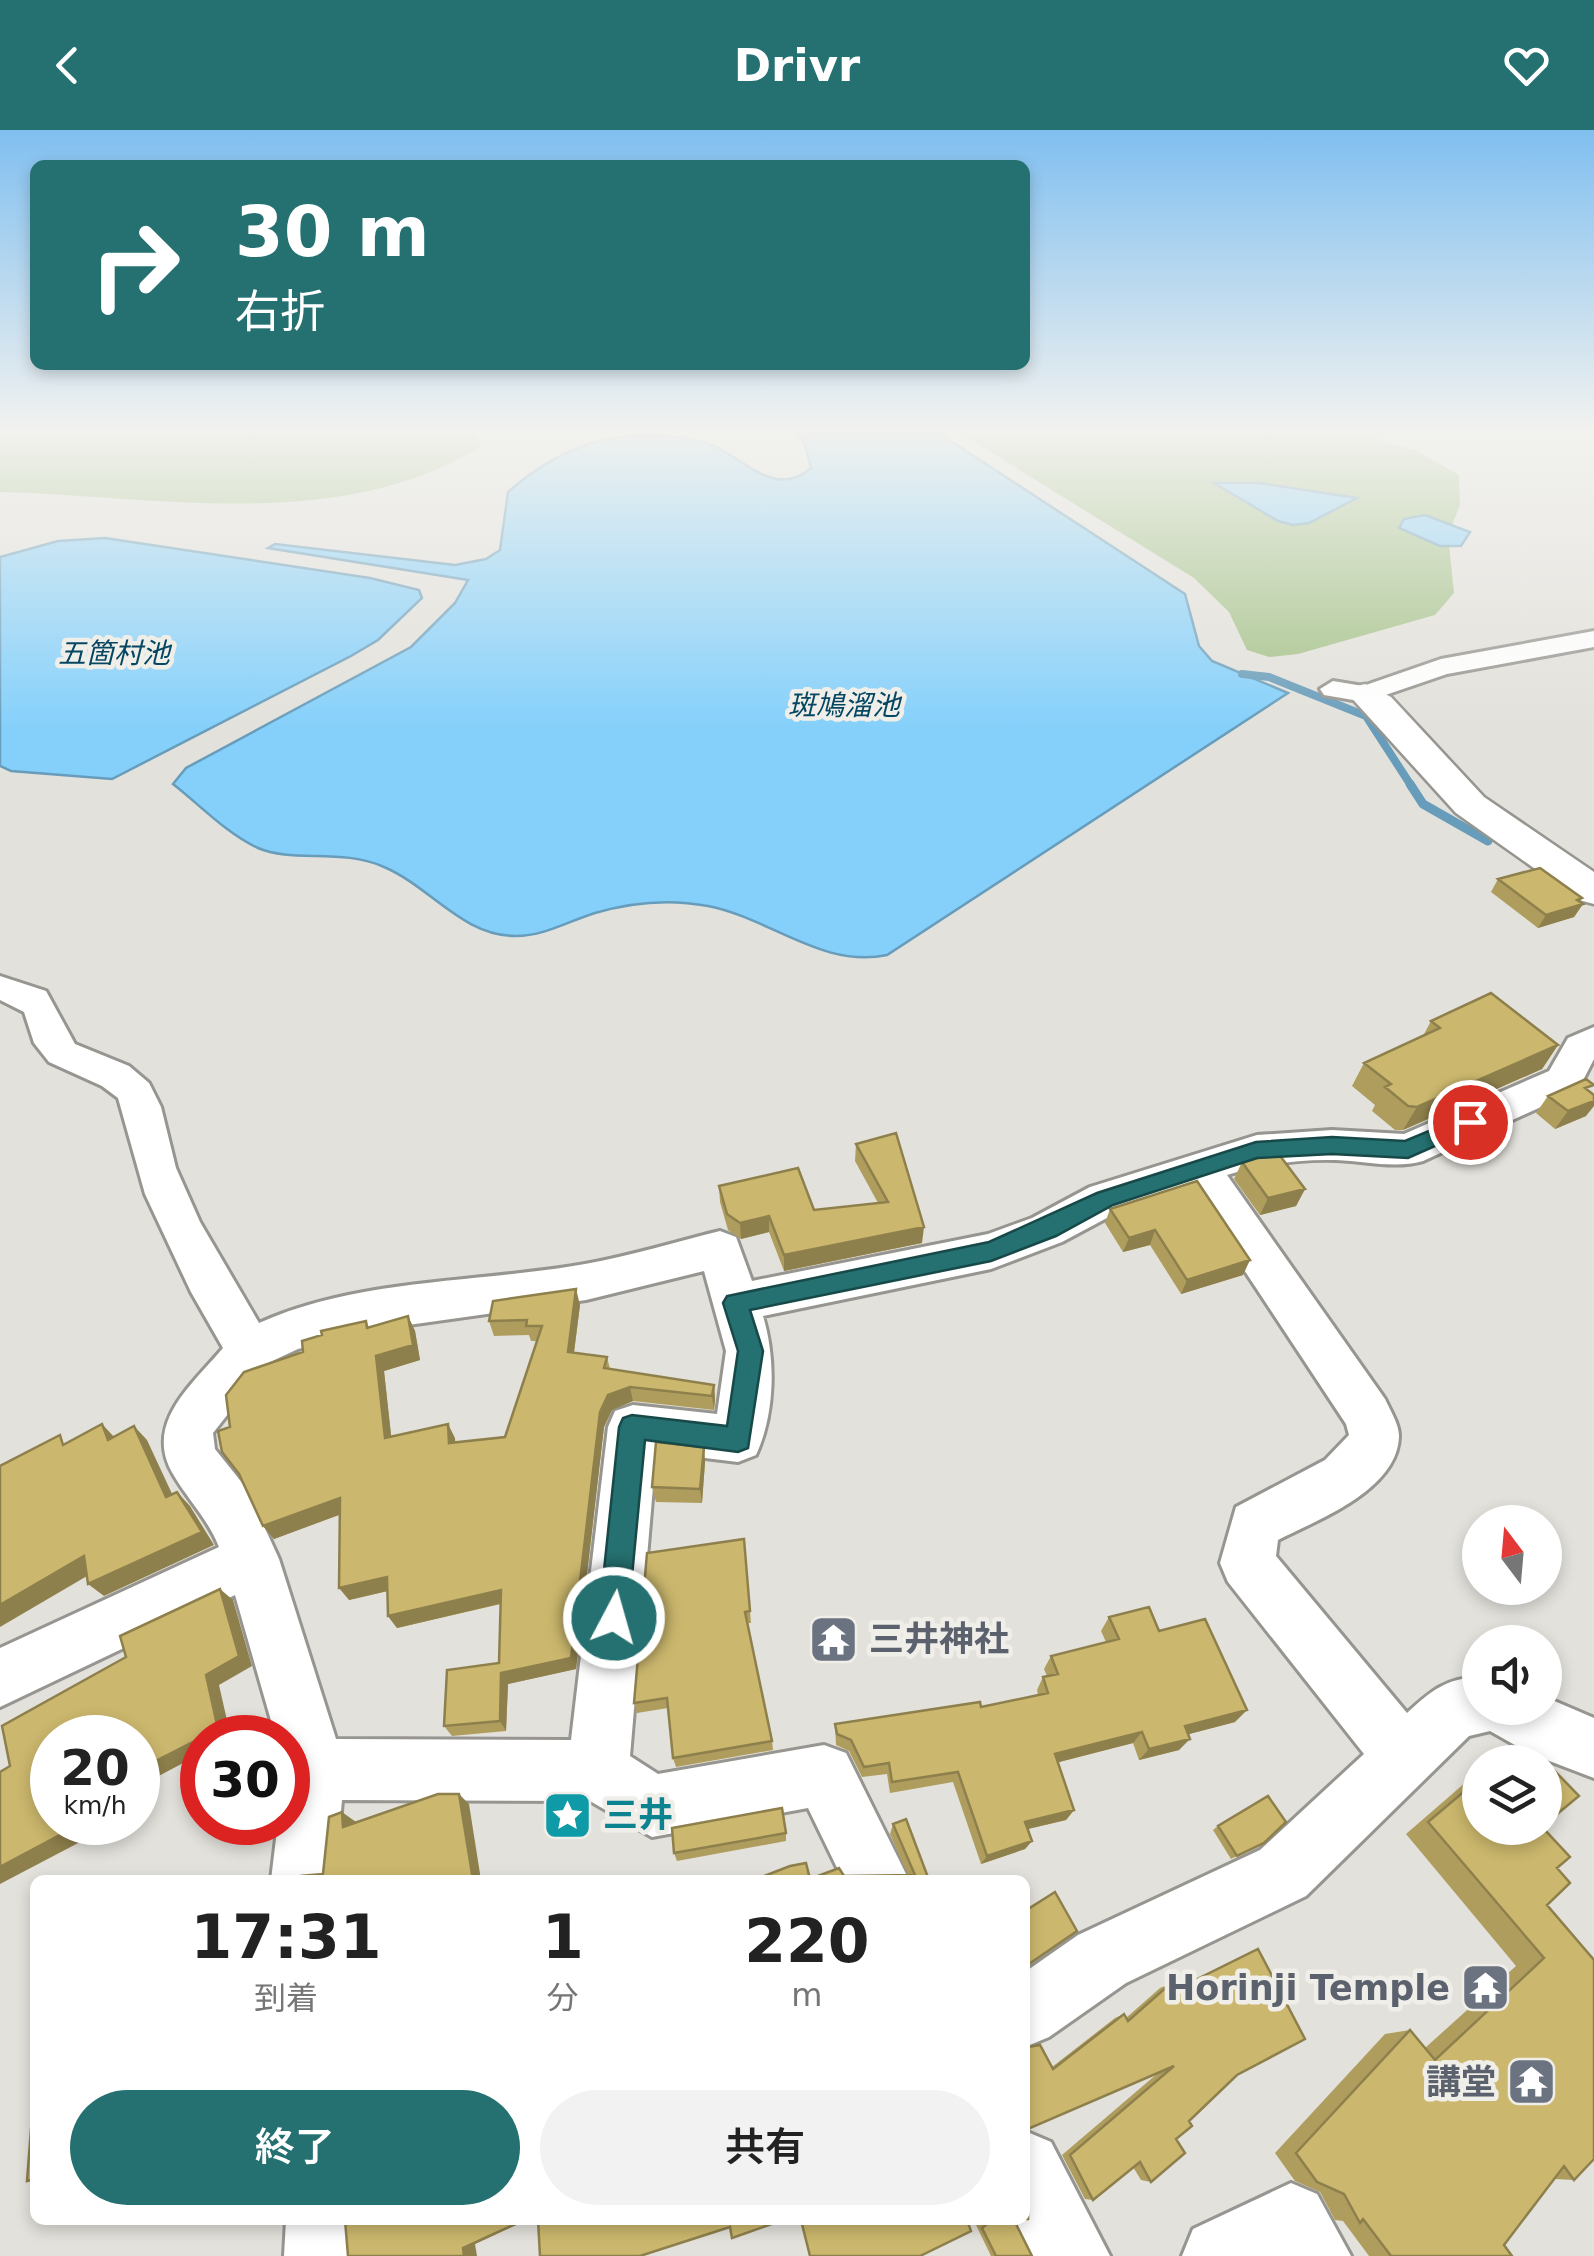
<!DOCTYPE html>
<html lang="ja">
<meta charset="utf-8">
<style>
:root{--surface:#fff;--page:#f2f2f2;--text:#222;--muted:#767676;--accent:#257070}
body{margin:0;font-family:"DejaVu Sans","Noto Sans JP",sans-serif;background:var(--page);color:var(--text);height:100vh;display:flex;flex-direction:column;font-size:38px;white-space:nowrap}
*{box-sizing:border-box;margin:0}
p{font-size:32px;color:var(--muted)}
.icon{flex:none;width:55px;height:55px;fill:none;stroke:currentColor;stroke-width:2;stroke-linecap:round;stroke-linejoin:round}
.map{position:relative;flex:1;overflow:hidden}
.details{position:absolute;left:30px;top:1745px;width:1000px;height:350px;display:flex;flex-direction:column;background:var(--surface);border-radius:15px;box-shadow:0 5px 15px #0003}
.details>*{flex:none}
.hud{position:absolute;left:30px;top:30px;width:1000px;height:210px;border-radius:15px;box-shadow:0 5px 15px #0003;background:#257070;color:#fff;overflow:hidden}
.needle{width:65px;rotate:344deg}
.buttons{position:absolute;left:1462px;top:1375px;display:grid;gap:20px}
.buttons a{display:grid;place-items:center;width:100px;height:100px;border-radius:50%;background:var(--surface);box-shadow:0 5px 15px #0003;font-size:50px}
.speed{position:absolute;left:30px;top:1585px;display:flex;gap:20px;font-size:50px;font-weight:700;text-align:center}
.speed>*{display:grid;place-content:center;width:130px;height:130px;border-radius:50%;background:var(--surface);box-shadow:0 5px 15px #0003;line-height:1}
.speed small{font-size:25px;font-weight:400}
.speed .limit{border:15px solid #d22;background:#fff;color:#111}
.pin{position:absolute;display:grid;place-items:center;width:85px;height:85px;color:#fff;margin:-42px;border:5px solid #fff;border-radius:50%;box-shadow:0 2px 10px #0007}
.me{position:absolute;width:110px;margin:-55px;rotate:6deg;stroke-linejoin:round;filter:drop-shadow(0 0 8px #0008)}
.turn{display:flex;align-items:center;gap:35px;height:210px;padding:0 40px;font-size:45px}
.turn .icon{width:130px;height:130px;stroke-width:2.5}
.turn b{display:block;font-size:70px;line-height:85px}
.eta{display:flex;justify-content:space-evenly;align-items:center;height:170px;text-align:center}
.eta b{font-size:60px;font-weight:600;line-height:70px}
.action{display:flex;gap:20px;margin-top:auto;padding:20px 40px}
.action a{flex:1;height:115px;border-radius:60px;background:var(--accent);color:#fff;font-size:40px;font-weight:600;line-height:115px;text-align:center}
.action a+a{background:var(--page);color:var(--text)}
header{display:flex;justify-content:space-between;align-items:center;height:130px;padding:0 40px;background:var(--accent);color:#fff;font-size:45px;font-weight:600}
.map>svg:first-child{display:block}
</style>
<header><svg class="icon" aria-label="back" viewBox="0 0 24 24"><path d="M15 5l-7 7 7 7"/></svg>Drivr<svg class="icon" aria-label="heart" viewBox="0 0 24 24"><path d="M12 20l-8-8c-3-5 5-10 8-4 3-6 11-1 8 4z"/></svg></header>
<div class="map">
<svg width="1594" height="2126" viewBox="0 0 1594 2126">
<rect width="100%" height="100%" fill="#e3e1db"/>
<!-- green -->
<path fill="#a3c186" d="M 0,302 L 470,302 L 482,316 C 339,404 160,366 0,362 Z
M 958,302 L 1390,302 L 1376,310 L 1415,320 L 1459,345 L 1460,375 L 1448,405 L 1454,463 L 1435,485 L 1298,524 L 1269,527 L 1247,520 L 1229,482 L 1194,448 Z"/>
<!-- water -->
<path fill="#84d0fb" stroke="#679cba" stroke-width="2.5" d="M 796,302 L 937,302 L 1185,464 L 1199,516 L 1212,531 L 1288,563 L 887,825 C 823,839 770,788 708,776 C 671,769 632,772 595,783 C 569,791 544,806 516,806 C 462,806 431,757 384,737 C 343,718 292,733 258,718 C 227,704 200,675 173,654 L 186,638 L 411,517 L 455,473 L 468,450 L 268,418 L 275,414 L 455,435 L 486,429 L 500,420 L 508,362 C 565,312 624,295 700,311 C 736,318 772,373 811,338 L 805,314 Z
M 1214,353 L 1258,353 L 1357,368 L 1309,393 L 1293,395 L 1278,391 Z
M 1425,385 L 1470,402 L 1461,416 L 1440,416 L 1399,398 L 1404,389 Z
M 105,408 L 370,448 L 419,460 L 422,468 L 378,510 L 351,526 L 112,649 L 11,641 L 0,636 L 0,427 L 58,411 Z"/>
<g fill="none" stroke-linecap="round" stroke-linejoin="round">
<!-- stream-far1 -->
<path stroke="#679cba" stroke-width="8" d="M 1242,544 L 1269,547 L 1366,586 L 1412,657"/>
<!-- stream -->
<path stroke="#679cba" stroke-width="9" d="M 1410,654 L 1423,674 L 1488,711"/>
<defs>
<path id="minor" d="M 1594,501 L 1594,517 L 1447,544 L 1365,572 L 1324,565 L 1320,559 L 1333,551 L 1363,556 L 1441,529 Z
M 0,846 L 46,861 L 75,914 L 129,936 L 149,953 L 161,977 L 176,1038 L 200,1092 L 259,1193 C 359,1148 479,1153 585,1134 C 630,1126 675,1112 720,1101 L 736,1107 L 752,1151 L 988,1104 L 1032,1088 L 1090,1057 L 1257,1005 L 1332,1000 L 1404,1004 L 1549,941 L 1568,908 L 1594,897 L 1594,929 L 1578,960 L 1423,1031 C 1395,1039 1365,1031 1336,1030 C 1299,1029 1262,1034 1227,1045 L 1385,1269 C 1390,1280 1399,1294 1399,1306 C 1398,1360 1317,1390 1278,1410 L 1276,1426 L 1407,1583 C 1431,1561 1446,1548 1480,1547 L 1480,1578 L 1545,1578 L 1545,1567 L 1594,1588 L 1594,1648 L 1531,1624 L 1490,1601 L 1469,1606 L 1306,1766 L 1126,1853 L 1049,1907 L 1025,1917 L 1025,1842 L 1078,1805 L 1260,1720 L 1364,1624 L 1228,1452 L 1220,1433 L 1236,1377 L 1325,1330 L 1349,1305 L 1346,1294 L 1190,1058 L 1120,1081 L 1062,1112 L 991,1139 L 763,1186 C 776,1229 775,1284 756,1325 L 738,1332 L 656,1322 L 630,1626 L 658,1644 L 824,1615 L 846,1623 L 909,1750 L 843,1750 L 808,1678 L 652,1707 L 590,1671 L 342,1670 L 335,1750 L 271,1750 L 278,1692 L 288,1692 L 288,1608 L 276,1608 L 235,1465 L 0,1577 L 0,1518 L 219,1417 C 208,1389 188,1370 173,1344 C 143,1293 193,1254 223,1218 L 191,1162 L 145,1064 L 118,968 L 102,956 L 49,932 L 34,913 L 24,882 L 0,870 ZM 704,1141 L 726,1221 L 717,1284 L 633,1275 L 615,1281 L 608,1297 L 571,1610 L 336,1609 L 279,1429 L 247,1359 L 215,1319 L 213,1303 L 268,1233 L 298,1219 L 394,1197 L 586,1170 Z
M 1025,2001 L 1051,2012 L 1110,2126 L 1031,2126 L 1013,2090 L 1025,2090 Z
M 1291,2053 L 1317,2064 L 1351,2126 L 1182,2126 L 1193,2099 Z
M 286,2090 L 360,2090 L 360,2126 L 284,2126 Z"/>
<path id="tertiary" d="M 1365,554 L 1391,567 L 1484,667 L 1594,742 L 1594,774 L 1579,770 L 1456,683 L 1348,564 L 1353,557 Z"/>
</defs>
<!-- minor casing -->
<use href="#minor" stroke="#979590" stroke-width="6"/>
<!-- tertiary casing -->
<use href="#tertiary" stroke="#979590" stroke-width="5"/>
<!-- minor -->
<use href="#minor" fill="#fff" fill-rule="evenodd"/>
<!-- tertiary -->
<use href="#tertiary" fill="#fff" fill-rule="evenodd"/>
</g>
<!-- wall -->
<path fill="#af9d5e" d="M 1498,749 L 1580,772 L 1583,774 L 1574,787 L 1538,798 L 1491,762 Z
M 1431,891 L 1558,915 L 1542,939 L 1403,1000 L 1395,1000 L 1372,981 L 1375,975 L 1352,956 L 1364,933 L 1423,906 Z
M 1589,961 L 1586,986 L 1555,999 L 1536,983 L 1548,966 Z
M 856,1014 L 922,1113 L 784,1141 L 769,1102 L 741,1109 L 728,1100 L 720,1072 L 719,1056 L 814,1080 L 878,1073 L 855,1031 Z
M 1242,1032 L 1305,1059 L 1296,1076 L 1260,1085 L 1234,1049 Z
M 1110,1079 L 1243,1145 L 1181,1164 L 1150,1115 L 1123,1122 L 1105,1093 Z
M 580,1175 L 574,1223 L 607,1227 L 610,1239 L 714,1255 L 715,1269 L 714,1280 L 633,1271 L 612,1280 L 604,1297 L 576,1539 L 508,1554 L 506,1601 L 452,1606 L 444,1596 L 499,1533 L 501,1474 L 397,1498 L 388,1486 L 388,1461 L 349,1470 L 340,1384 L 274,1409 L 263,1396 L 230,1297 L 303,1222 L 366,1191 L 369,1197 L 408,1186 L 415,1201 L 420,1230 L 384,1241 L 391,1307 L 455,1308 L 455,1313 L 505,1307 L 537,1211 L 531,1211 L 529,1205 L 494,1206 L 489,1191 Z
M 705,1332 L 702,1373 L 656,1372 L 652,1357 Z
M 744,1409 L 751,1493 L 748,1493 L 772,1611 L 773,1620 L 676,1637 L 673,1628 L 668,1578 L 637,1583 L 634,1573 Z
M 1109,1487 L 1159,1501 L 1235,1592 L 1189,1604 L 1179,1620 L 1139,1630 L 1133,1613 L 1058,1632 L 1074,1680 L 1066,1690 L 1028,1699 L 1032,1711 L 1025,1719 L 981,1734 L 953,1652 L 890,1663 L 887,1644 L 862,1647 L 849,1621 L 836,1615 L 835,1594 L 981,1577 L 1038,1565 L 1037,1560 L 1043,1547 L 1047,1546 L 1044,1539 L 1051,1526 L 1106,1512 L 1101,1501 Z
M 1480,1645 L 1480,1698 L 1557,1738 L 1547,1775 L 1574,2050 L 1555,2049 L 1504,2115 L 1512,2126 L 1369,2126 L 1343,2091 L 1335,2090 L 1320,2062 L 1295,2051 L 1275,2023 L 1385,1904 L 1410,1900 L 1425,1918 L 1516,1836 L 1406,1704 L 1466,1652 Z
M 893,1694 L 929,1750 L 810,1749 L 844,1746 L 908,1745 L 890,1704 Z
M 1218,1696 L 1264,1713 L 1231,1729 L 1213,1700 Z
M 786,1703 L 786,1711 L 677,1731 L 674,1723 Z
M 1258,1819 L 1237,1945 L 1189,1991 L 1151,2052 L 1141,2050 L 1133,2037 L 1093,2070 L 1085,2069 L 1062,2025 L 1158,1943 L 1025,1999 L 1025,1886 L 1028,1917 L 1052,1937 L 1115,1888 L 1124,1884 L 1126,1888 L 1160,1858 L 1170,1854 L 1174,1860 Z
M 983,2090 L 1017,2090 L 1016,2094 L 1032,2126 L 991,2126 L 976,2095 Z"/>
<!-- shaded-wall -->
<path fill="#8e804c" d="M 1582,768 L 1578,775 L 1583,774 L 1574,787 L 1538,798 L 1546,785 Z
M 1558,915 L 1542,939 L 1403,1000 L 1417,977 Z
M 1594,971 L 1594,976 L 1586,986 L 1555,999 L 1568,981 Z
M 1305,1059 L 1296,1076 L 1260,1085 L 1268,1068 Z
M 769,1086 L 769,1102 L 741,1109 L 740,1093 Z
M 924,1097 L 922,1113 L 784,1141 L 784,1125 Z
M 1155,1100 L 1150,1115 L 1123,1122 L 1129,1108 Z
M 1250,1130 L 1243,1145 L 1181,1164 L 1187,1150 Z
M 576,1159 L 580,1175 L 572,1237 L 568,1222 Z
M 408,1186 L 415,1201 L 420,1230 L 384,1241 L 393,1322 L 385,1308 L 376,1226 Z
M 714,1255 L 715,1269 L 714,1280 L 712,1266 Z
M 630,1257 L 633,1271 L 612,1280 L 604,1297 L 576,1539 L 508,1554 L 506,1601 L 500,1591 L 501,1543 L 608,1265 Z
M 102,1294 L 116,1309 L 108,1310 Z
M 448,1294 L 455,1308 L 456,1327 L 449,1313 Z
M 134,1296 L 147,1310 L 180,1381 L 166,1367 Z
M 704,1317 L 705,1332 L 702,1373 L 700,1359 Z
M 177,1362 L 190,1376 L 214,1415 L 104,1466 L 88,1454 Z
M 340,1368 L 350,1381 L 274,1409 L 263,1396 Z
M 84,1426 L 99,1439 L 0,1497 L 0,1475 Z
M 387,1447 L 396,1459 L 349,1470 L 339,1458 Z
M 220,1459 L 233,1470 L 252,1536 L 219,1555 L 231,1608 L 202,1608 L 202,1623 L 138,1657 L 138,1640 L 206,1545 Z
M 501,1460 L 507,1472 L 397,1498 L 388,1486 Z
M 1247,1580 L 1235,1592 L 1174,1608 L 1185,1596 Z
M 1142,1602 L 1133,1613 L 1048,1635 L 1055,1624 Z
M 1190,1609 L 1179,1620 L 1139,1630 L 1149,1619 Z
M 459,1664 L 469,1674 L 481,1750 L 473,1750 Z
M 580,1670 L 582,1675 L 586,1697 L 556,1707 L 553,1703 Z
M 1074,1680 L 1066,1690 L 1019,1701 L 1025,1692 Z
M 342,1682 L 356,1692 L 357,1707 L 343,1697 Z
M 84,1692 L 101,1692 L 103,1700 L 0,1754 L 0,1737 Z
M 1032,1711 L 1025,1719 L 981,1734 L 987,1726 Z
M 524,2090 L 527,2090 L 475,2114 L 477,2126 L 464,2126 L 463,2118 Z"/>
<!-- building -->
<path fill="#cbb76d" stroke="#8e804c" stroke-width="2.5" d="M 1540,738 L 1582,768 L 1577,770 L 1583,774 L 1546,785 L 1498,749 Z
M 1491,863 L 1558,915 L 1417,977 L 1408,976 L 1385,957 L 1391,954 L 1364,933 L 1440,898 L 1431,891 Z
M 1586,949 L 1594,955 L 1585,958 L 1594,965 L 1594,971 L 1568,981 L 1548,966 Z
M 896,1003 L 924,1097 L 784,1125 L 769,1086 L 740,1093 L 727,1084 L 719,1056 L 798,1038 L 814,1080 L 888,1072 L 856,1014 Z
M 1278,1023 L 1305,1059 L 1268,1068 L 1242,1032 Z
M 1197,1051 L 1250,1130 L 1187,1150 L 1155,1100 L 1129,1108 L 1110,1079 Z
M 576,1159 L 568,1222 L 607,1227 L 604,1238 L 714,1255 L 712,1266 L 630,1257 L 608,1265 L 600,1282 L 571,1528 L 501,1543 L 500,1591 L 444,1596 L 447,1540 L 499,1533 L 501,1460 L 388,1486 L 387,1447 L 339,1458 L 340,1368 L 263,1396 L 239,1344 L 222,1322 L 218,1301 L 230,1297 L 226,1265 L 244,1242 L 303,1222 L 302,1211 L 322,1205 L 321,1201 L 366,1191 L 367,1198 L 408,1186 L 413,1215 L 376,1226 L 385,1308 L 448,1294 L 449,1313 L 505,1307 L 542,1196 L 526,1196 L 527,1190 L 489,1191 L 493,1171 Z
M 102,1294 L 108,1310 L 134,1296 L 166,1367 L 177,1362 L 202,1402 L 88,1454 L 84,1426 L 0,1475 L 0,1336 L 60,1305 L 63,1315 Z
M 656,1312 L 704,1317 L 700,1359 L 652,1357 Z
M 744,1409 L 750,1481 L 745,1482 L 772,1611 L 673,1628 L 667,1568 L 634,1573 L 647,1423 Z
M 220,1459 L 239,1526 L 206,1545 L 218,1599 L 138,1640 L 138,1608 L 52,1608 L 52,1692 L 84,1692 L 0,1737 L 0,1642 L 10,1636 L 2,1596 L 126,1527 L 120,1506 Z
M 1149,1477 L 1159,1501 L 1205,1489 L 1247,1580 L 1185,1596 L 1190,1609 L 1149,1619 L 1142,1602 L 1055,1624 L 1074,1680 L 1025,1692 L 1032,1711 L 987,1726 L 958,1642 L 892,1652 L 889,1633 L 864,1637 L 851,1610 L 837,1604 L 835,1594 L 980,1572 L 981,1577 L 1048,1563 L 1043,1547 L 1058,1544 L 1051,1526 L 1119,1509 L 1109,1487 Z
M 1549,1635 L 1579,1666 L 1545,1694 L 1545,1639 Z
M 1480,1648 L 1480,1698 L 1543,1698 L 1570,1727 L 1557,1738 L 1570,1753 L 1547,1775 L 1594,1830 L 1594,2029 L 1574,2050 L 1564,2036 L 1504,2115 L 1512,2126 L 1391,2126 L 1363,2089 L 1360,2093 L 1344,2064 L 1317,2052 L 1296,2023 L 1410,1900 L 1435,1930 L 1544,1828 L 1428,1692 Z
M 438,1664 L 459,1664 L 473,1750 L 301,1750 L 301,1746 L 323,1744 L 329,1687 L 342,1682 L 343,1697 Z
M 1268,1666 L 1286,1692 L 1264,1713 L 1237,1726 L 1218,1696 Z
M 549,1670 L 580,1670 L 583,1692 L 553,1703 Z
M 782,1678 L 786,1703 L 674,1723 L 672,1698 Z
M 906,1689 L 929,1750 L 754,1750 L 790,1736 L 806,1733 L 810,1749 L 839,1738 L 844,1746 L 915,1745 L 893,1694 Z
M 1055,1762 L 1077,1801 L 1029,1834 L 1027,1854 L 1025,1855 L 1025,1781 Z
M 1258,1819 L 1305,1909 L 1237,1945 L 1189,1991 L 1192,1996 L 1176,2009 L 1185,2023 L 1151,2052 L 1140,2032 L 1093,2070 L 1070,2025 L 1174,1936 L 1028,1999 L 1025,1993 L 1025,1886 L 1028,1891 L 1028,1917 L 1040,1915 L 1053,1939 L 1124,1884 L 1128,1891 L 1170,1854 L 1175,1860 Z
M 35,1947 L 35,2049 L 27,2051 Z
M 1028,2060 L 1028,2089 L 1025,2089 L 1025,2063 Z
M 345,2090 L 524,2090 L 463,2118 L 464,2126 L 348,2126 Z
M 538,2090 L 783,2090 L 732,2108 L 730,2097 L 640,2126 L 540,2126 Z
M 801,2090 L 967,2090 L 971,2101 L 920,2126 L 810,2126 Z
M 992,2090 L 1017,2090 L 1016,2094 L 1032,2126 L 996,2126 L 982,2098 Z"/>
<!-- sky -->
<linearGradient id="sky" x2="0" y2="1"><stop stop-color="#80bff0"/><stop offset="0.5" stop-color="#f2f2ef"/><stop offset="1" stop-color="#f2f2ef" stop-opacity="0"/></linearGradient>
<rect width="1594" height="600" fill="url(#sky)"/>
<!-- route -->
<path fill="#257070" stroke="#184949" stroke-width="2.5" d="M 1470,984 L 1481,992 L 1478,997 L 1408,1028 L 1332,1024 L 1257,1028 L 1113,1075 L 1056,1106 L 991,1131 L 750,1180 L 763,1221 L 748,1318 L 738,1322 L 645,1310 L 628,1488 L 624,1498 L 614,1503 L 603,1498 L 599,1488 L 619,1297 L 623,1288 L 632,1285 L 727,1296 L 738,1221 L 723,1173 L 727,1166 L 989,1112 L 1097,1063 L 1256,1012 L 1332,1007 L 1405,1011 Z"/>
<!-- icons -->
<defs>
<symbol id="temple-square" viewBox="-11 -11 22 22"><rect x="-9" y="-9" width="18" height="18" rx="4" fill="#6b7280" stroke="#f0eee8"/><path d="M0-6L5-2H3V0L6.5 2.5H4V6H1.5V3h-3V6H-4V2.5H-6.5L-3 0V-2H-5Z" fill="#fff"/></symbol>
<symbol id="sight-square" viewBox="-11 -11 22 22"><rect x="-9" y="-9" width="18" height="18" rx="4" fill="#0f9aa8" stroke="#f0eee8"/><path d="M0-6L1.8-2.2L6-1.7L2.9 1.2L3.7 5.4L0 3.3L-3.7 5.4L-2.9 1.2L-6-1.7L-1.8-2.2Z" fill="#fff"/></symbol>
</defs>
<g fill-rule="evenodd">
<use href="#temple-square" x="806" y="1482" width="55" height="55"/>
<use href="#sight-square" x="540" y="1658" width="55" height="55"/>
<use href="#temple-square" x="1458" y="1830" width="55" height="55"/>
<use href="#temple-square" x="1504" y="1924" width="55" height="55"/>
</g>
<g text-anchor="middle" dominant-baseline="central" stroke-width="9" stroke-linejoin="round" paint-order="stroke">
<!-- far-water labels -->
<g font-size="28" font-style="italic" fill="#054763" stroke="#f0eee8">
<text x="114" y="523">五箇村池</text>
<text x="844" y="575">斑鳩溜池</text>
</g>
<!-- near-worship labels -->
<g font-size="35" font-weight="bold" fill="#5b616d" stroke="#f0eee8" text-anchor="end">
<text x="869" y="1509" text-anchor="start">三井神社</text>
<text x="1450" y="1858">Horinji Temple</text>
<text x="1496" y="1952">講堂</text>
</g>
<!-- near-culture labels -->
<g font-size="35" font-weight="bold" fill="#0d838f" stroke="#f0eee8" text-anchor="start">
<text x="603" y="1685">三井</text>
</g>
</g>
</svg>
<div class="buttons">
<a><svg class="needle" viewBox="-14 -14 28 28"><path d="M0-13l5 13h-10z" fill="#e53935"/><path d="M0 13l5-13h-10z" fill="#767676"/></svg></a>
<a><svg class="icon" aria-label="sound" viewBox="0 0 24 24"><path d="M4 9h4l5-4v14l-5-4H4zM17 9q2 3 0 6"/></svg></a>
<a><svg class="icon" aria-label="layers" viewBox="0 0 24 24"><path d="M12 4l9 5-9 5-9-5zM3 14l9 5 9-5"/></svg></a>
</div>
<div class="speed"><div>20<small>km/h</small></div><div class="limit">30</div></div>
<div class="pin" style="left:1470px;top:992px;background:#d93025"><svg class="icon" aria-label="arrive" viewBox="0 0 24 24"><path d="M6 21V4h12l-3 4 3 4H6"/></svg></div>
<svg class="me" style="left:614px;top:1488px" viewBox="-20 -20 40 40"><circle r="17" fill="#257070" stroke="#fff" stroke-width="3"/><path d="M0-11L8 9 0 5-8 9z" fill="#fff"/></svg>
<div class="hud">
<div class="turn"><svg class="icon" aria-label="right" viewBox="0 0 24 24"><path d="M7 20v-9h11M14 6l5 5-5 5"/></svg><div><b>30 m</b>右折</div></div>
</div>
<section class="details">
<div class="eta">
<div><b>17:31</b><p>到着</p></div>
<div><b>1</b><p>分</p></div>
<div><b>220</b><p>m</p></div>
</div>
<div class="action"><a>終了</a><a>共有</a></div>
</section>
</div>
